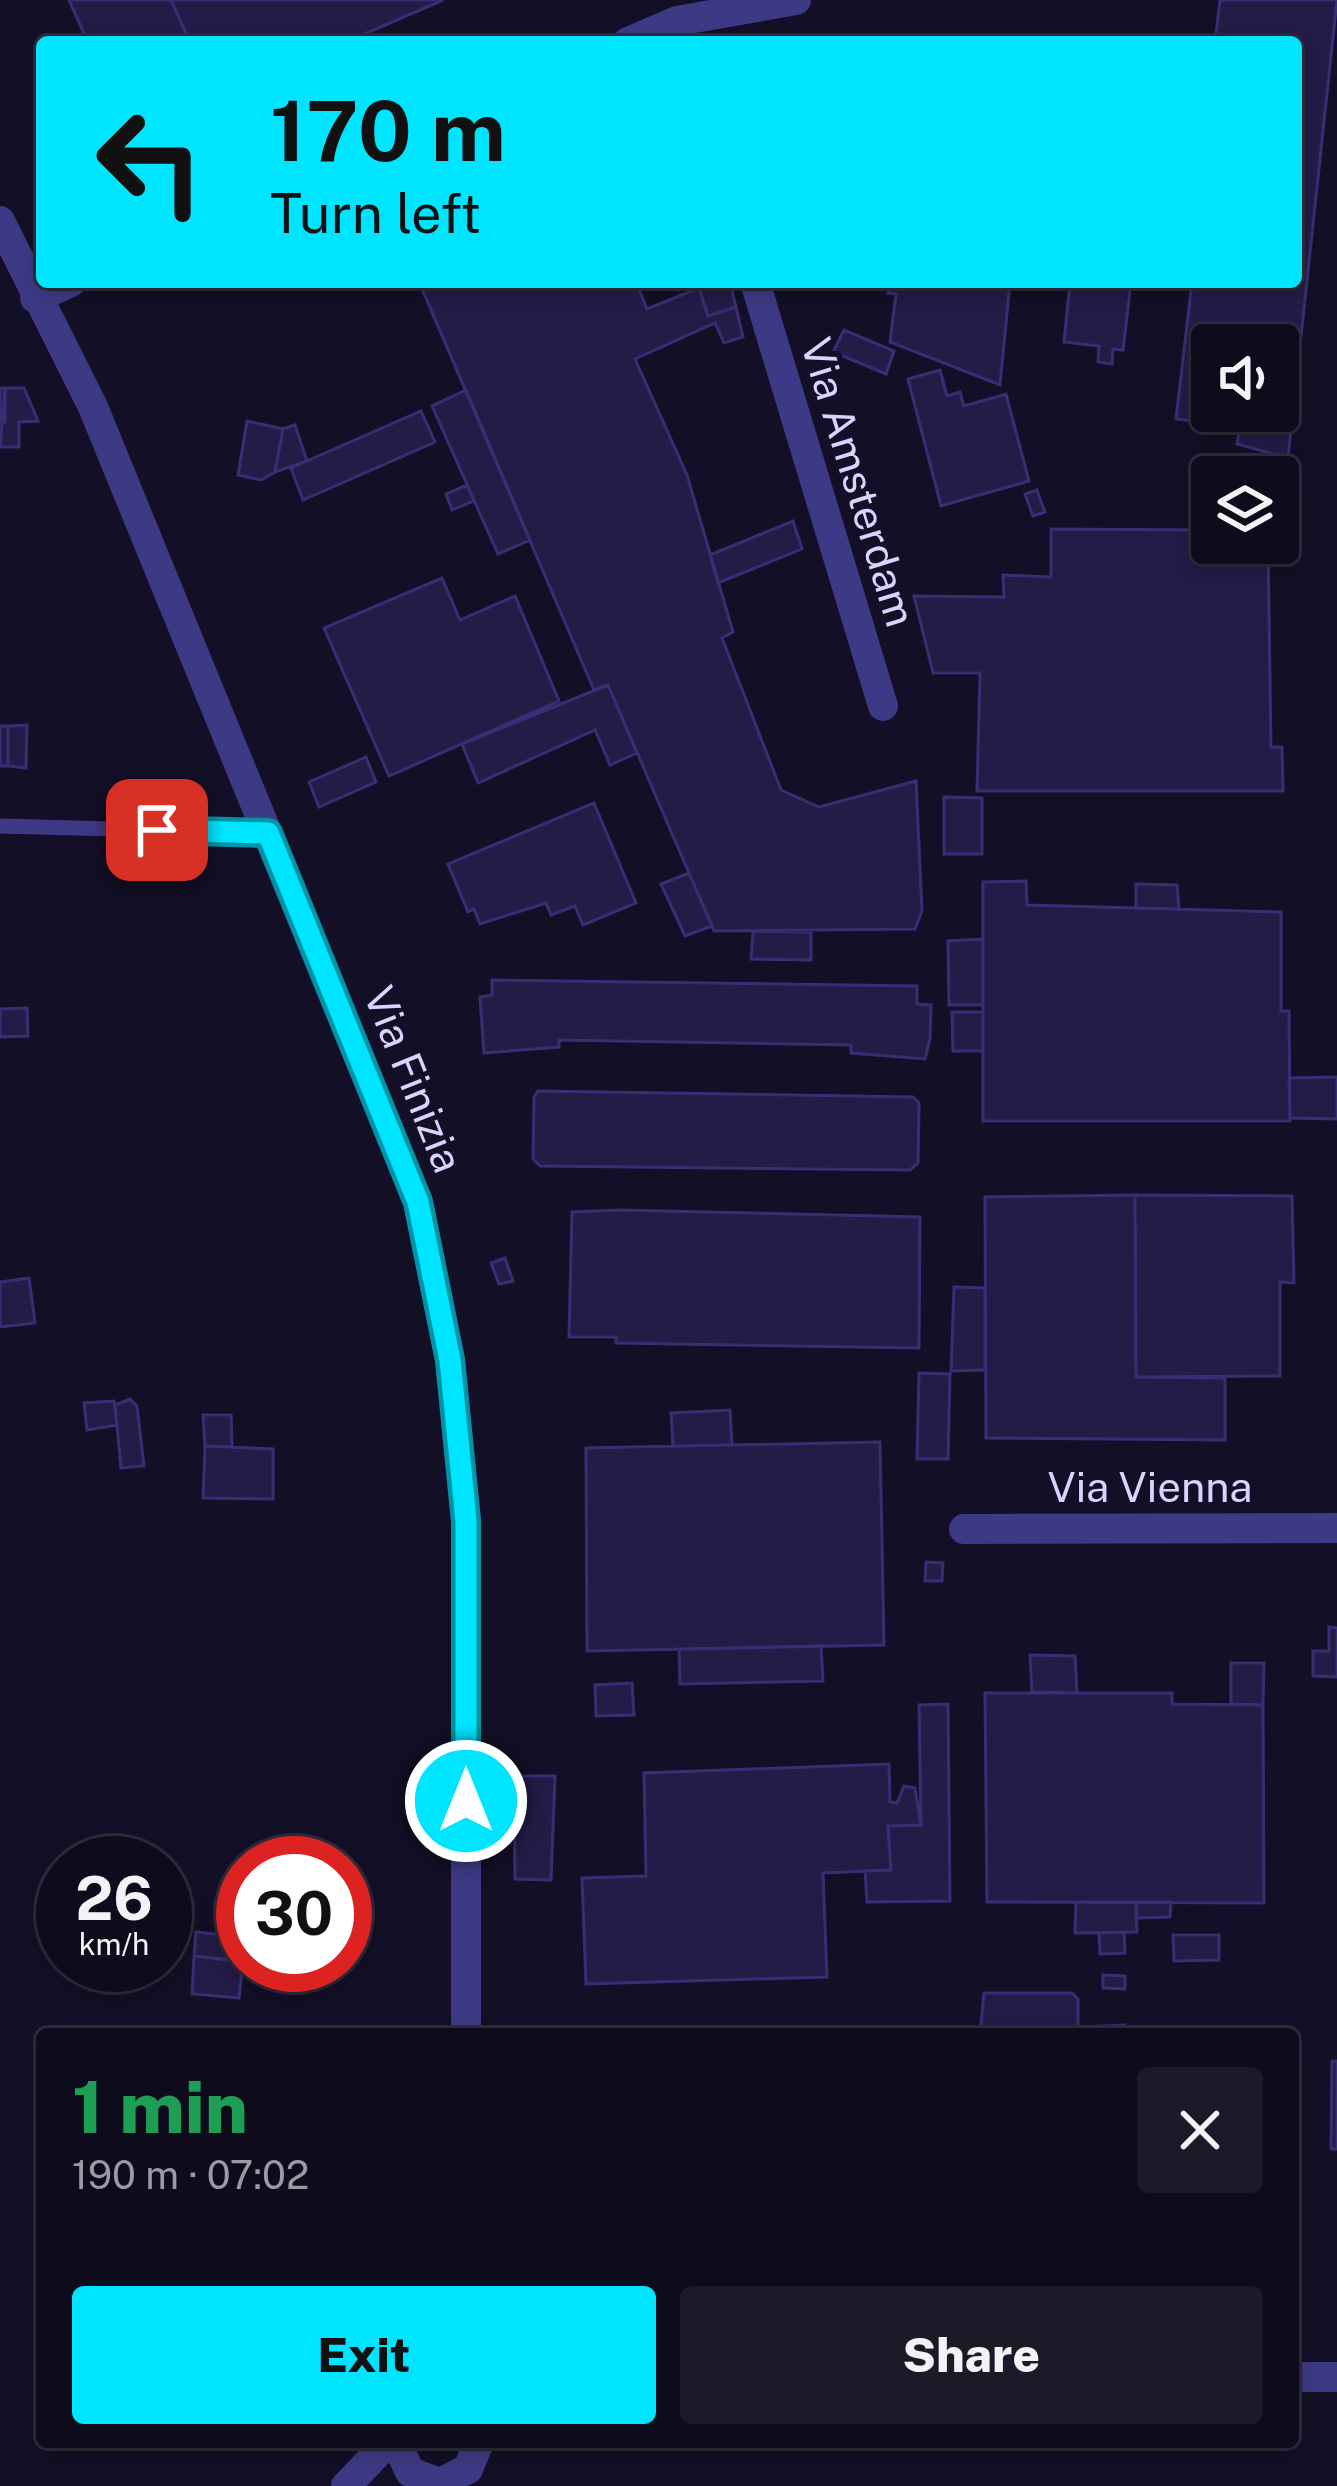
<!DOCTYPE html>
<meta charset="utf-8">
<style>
:root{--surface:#0e0b1c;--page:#1c1929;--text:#f1f3f6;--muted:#9b9ba3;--line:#2e2b3b;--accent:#00e5ff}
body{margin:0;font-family:"Public Sans",sans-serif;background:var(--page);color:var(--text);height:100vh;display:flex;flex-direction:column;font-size:45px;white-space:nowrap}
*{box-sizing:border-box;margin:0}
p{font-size:39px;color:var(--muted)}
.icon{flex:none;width:66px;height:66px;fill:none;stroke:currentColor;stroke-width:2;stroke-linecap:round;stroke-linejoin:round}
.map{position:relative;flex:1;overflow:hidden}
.panel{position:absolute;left:36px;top:2028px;width:1263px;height:420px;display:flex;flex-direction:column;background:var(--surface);border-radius:12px;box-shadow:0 6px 18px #0003,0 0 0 3px var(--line)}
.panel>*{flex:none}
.top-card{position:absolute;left:36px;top:36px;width:1266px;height:252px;border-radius:12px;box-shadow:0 6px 18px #0003,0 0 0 3px var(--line);background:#00e5ff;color:#111;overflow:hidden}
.controls{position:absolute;left:1191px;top:324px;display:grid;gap:24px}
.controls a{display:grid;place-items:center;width:108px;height:108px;border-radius:12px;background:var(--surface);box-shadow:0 6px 18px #0003,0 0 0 3px var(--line);font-size:60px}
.speed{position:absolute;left:36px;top:1836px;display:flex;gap:24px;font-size:60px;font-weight:700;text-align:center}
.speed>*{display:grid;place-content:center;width:156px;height:156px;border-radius:50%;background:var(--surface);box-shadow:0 6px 18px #0003,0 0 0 3px var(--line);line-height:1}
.speed small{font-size:30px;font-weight:400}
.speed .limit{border:18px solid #d22;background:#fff;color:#111}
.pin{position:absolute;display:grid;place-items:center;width:102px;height:102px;color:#fff;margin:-51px;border-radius:24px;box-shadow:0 6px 18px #0006}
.me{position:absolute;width:132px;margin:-66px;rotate:0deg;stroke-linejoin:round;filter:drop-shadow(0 0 9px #0008)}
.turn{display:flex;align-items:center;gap:42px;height:252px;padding:0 36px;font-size:54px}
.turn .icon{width:156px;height:156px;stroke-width:2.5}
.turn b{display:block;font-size:84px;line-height:102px}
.round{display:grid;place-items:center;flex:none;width:126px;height:126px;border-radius:12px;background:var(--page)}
.headline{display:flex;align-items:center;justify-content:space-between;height:204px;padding:0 36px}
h1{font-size:72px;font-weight:800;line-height:90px;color:#1e9e55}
.primary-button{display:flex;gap:24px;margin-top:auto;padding:24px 36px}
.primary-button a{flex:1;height:138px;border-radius:12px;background:var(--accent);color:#111;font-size:48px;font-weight:800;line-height:138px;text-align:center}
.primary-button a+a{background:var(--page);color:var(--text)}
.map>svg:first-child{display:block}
</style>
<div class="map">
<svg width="1337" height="2486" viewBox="0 0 1337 2486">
<rect width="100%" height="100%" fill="#130f26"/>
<!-- building -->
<path fill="#241b47" stroke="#3b2d73" stroke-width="3" fill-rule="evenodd" d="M 69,0 L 171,0 L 190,42 L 76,42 L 86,38 Z
M 171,0 L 443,0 L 346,42 L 190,42 Z
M 1220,0 L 1337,0 L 1288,458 L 1237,444 L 1240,427 L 1176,419 L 1192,282 L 1296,282 L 1296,42 L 1215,42 ZM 1212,345 L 1278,345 L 1278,411 L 1212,411 Z
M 419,282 L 636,282 L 647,309 L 699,288 L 708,316 L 736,307 L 743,337 L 724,343 L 715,323 L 635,359 L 687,475 L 733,632 L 722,638 L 781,790 L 819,807 L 916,781 L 922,911 L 915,929 L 714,931 L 608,685 L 594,690 Z
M 713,282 L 730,282 L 736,307 L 708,316 L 699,288 Z
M 890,282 L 1010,282 L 1000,385 L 890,342 L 896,294 L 888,293 Z
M 1070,282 L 1131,282 L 1123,350 L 1113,349 L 1112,364 L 1098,362 L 1099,346 L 1064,342 Z
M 844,330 L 894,351 L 886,374 L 833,352 Z
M 940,370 L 947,396 L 960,392 L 964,406 L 1006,394 L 1029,481 L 941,506 L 908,379 Z
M 0,388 L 5,388 L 5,422 L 0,422 Z
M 5,388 L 24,388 L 38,421 L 19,422 L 19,447 L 0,447 Z
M 466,390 L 530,540 L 498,554 L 432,406 Z
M 421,411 L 435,442 L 303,500 L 291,468 Z
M 247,421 L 283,429 L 275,472 L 261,480 L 238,475 Z
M 295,425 L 307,461 L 275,472 L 283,429 Z
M 467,485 L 474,501 L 452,510 L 446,494 Z
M 1037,490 L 1045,512 L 1033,516 L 1025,494 Z
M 793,521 L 802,549 L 718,583 L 710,555 Z
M 1051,529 L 1212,530 L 1212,543 L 1268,543 L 1271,747 L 1282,747 L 1283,791 L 977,791 L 980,673 L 933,673 L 914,596 L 1004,597 L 1003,575 L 1051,577 Z
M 442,578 L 460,620 L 515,596 L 559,701 L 389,776 L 324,628 Z
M 608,685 L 637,753 L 610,765 L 595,730 L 478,783 L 462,744 Z
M 27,725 L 26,768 L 8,766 L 8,726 Z
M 0,726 L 8,726 L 8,766 L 0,766 Z
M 366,757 L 376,782 L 319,807 L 309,782 Z
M 944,797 L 982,798 L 982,854 L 944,854 Z
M 594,803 L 636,903 L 583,925 L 575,906 L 551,915 L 546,903 L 480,924 L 474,909 L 468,912 L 448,864 Z
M 689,873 L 712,926 L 685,936 L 661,884 Z
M 1026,881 L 1027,905 L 1281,912 L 1281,1011 L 1289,1011 L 1290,1121 L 983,1121 L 983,882 Z
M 1136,884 L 1177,885 L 1179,909 L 1136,908 Z
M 753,931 L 811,932 L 811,960 L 751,959 Z
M 983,939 L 983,1005 L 949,1005 L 948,941 Z
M 492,980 L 917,986 L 917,1004 L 931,1005 L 930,1039 L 925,1059 L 851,1053 L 851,1045 L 559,1040 L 559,1047 L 484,1053 L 480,997 L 492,995 Z
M 27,1008 L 28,1036 L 0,1037 L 0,1009 Z
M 952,1012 L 983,1012 L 983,1051 L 953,1051 Z
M 1337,1077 L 1337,1119 L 1290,1118 L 1289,1078 Z
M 538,1091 L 913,1097 L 919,1103 L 918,1163 L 910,1170 L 540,1166 L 533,1159 L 534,1097 Z
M 1135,1195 L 1292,1196 L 1294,1283 L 1280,1282 L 1280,1376 L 1136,1377 Z
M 1135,1195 L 1136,1377 L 1225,1378 L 1225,1440 L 986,1438 L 985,1197 Z
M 619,1210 L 920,1217 L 919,1348 L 616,1343 L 616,1337 L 569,1337 L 572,1212 Z
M 505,1258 L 513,1281 L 499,1284 L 491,1263 Z
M 29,1278 L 35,1323 L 0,1327 L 0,1282 Z
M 954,1287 L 985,1288 L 985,1370 L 951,1371 Z
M 919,1373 L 950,1374 L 948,1459 L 917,1459 Z
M 130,1399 L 137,1406 L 144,1466 L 121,1468 L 115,1405 Z
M 114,1401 L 117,1425 L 87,1430 L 84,1403 Z
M 730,1410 L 732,1445 L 673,1446 L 671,1413 Z
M 203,1415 L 231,1415 L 232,1447 L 205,1446 Z
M 880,1442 L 884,1645 L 587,1651 L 586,1448 Z
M 205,1446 L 273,1449 L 273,1499 L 203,1498 Z
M 926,1562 L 943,1563 L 942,1581 L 925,1581 Z
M 1329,1627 L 1337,1628 L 1337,1677 L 1313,1676 L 1313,1651 L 1329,1651 Z
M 821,1646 L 823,1681 L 680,1684 L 679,1649 Z
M 1030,1655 L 1075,1656 L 1077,1693 L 1032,1692 Z
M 1231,1663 L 1264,1663 L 1263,1705 L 1231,1704 Z
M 632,1683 L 634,1715 L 596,1716 L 595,1685 Z
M 985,1693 L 1172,1693 L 1172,1704 L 1263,1705 L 1264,1903 L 987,1902 Z
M 948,1704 L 950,1901 L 867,1902 L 865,1871 L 891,1870 L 888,1826 L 921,1825 L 919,1705 Z
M 889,1764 L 890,1802 L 897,1803 L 904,1786 L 915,1788 L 921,1825 L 888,1826 L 891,1870 L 823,1873 L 827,1977 L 586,1984 L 582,1878 L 646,1876 L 644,1773 Z
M 514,1776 L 555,1776 L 551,1880 L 515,1879 Z
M 1076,1902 L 1136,1902 L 1137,1932 L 1075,1933 Z
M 1136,1902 L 1171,1902 L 1170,1917 L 1136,1918 Z
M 196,1932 L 234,1936 L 235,1961 L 194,1956 Z
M 1124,1932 L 1125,1953 L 1100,1954 L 1099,1933 Z
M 1173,1935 L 1219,1935 L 1219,1960 L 1174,1961 Z
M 194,1956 L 243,1961 L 239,1998 L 192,1994 Z
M 1103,1975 L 1125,1976 L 1125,1989 L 1103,1988 Z
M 984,1993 L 1072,1993 L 1078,1999 L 1078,2027 L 1125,2025 L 1125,2034 L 980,2034 Z
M 1332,2061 L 1337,2061 L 1337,2149 L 1331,2149 Z"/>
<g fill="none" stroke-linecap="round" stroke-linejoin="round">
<!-- lane -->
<path stroke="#3d3a85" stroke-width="15" d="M 0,826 L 268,833"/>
<!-- street -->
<path stroke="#3d3a85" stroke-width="30" d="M 628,42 L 677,21 L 796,0
M 0,221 L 93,407 L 418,1202 L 450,1360 L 466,1521 L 466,2034
M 755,282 L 883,706
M 35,298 L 71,282
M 964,1529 L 1337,1528
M 1293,2377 L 1337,2377
M 396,2442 L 410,2472 L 440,2483 L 468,2469 L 479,2442
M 346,2486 L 388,2442"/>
</g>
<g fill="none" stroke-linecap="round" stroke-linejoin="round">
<defs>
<path id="route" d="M 157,830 L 268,833 L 418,1202 L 450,1360 L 466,1521 L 466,1801"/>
</defs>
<!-- route casing -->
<use href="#route" stroke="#0095a6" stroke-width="30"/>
<!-- route -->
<use href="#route" stroke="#00e5ff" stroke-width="21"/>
</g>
<g text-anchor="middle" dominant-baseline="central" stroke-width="12" stroke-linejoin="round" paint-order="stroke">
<!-- street labels -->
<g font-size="42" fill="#d9d4ff" stroke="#130f26">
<text transform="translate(859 482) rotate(73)">Via Amsterdam</text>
<text transform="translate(414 1079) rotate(68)">Via Finizia</text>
<text x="1150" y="1486">Via Vienna</text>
</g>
</g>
</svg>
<div class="controls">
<a><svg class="icon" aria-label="sound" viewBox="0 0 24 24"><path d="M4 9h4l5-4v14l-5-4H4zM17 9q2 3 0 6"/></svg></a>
<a><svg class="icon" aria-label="layers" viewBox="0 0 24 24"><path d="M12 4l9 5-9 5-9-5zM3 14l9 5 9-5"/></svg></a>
</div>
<div class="speed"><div>26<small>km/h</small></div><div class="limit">30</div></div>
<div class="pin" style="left:157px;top:830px;background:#d93025"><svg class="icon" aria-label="arrive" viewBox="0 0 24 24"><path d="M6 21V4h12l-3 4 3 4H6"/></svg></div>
<svg class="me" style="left:466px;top:1801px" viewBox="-20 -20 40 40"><circle r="17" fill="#00e5ff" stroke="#fff" stroke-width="3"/><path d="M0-11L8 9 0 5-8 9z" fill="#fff"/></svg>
<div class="top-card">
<div class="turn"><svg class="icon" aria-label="left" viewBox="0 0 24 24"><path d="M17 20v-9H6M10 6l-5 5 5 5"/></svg><div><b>170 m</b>Turn left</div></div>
</div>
<section class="panel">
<div class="headline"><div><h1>1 min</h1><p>190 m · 07:02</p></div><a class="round"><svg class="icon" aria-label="close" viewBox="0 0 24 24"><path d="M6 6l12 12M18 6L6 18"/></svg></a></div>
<div class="primary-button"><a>Exit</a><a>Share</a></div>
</section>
</div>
